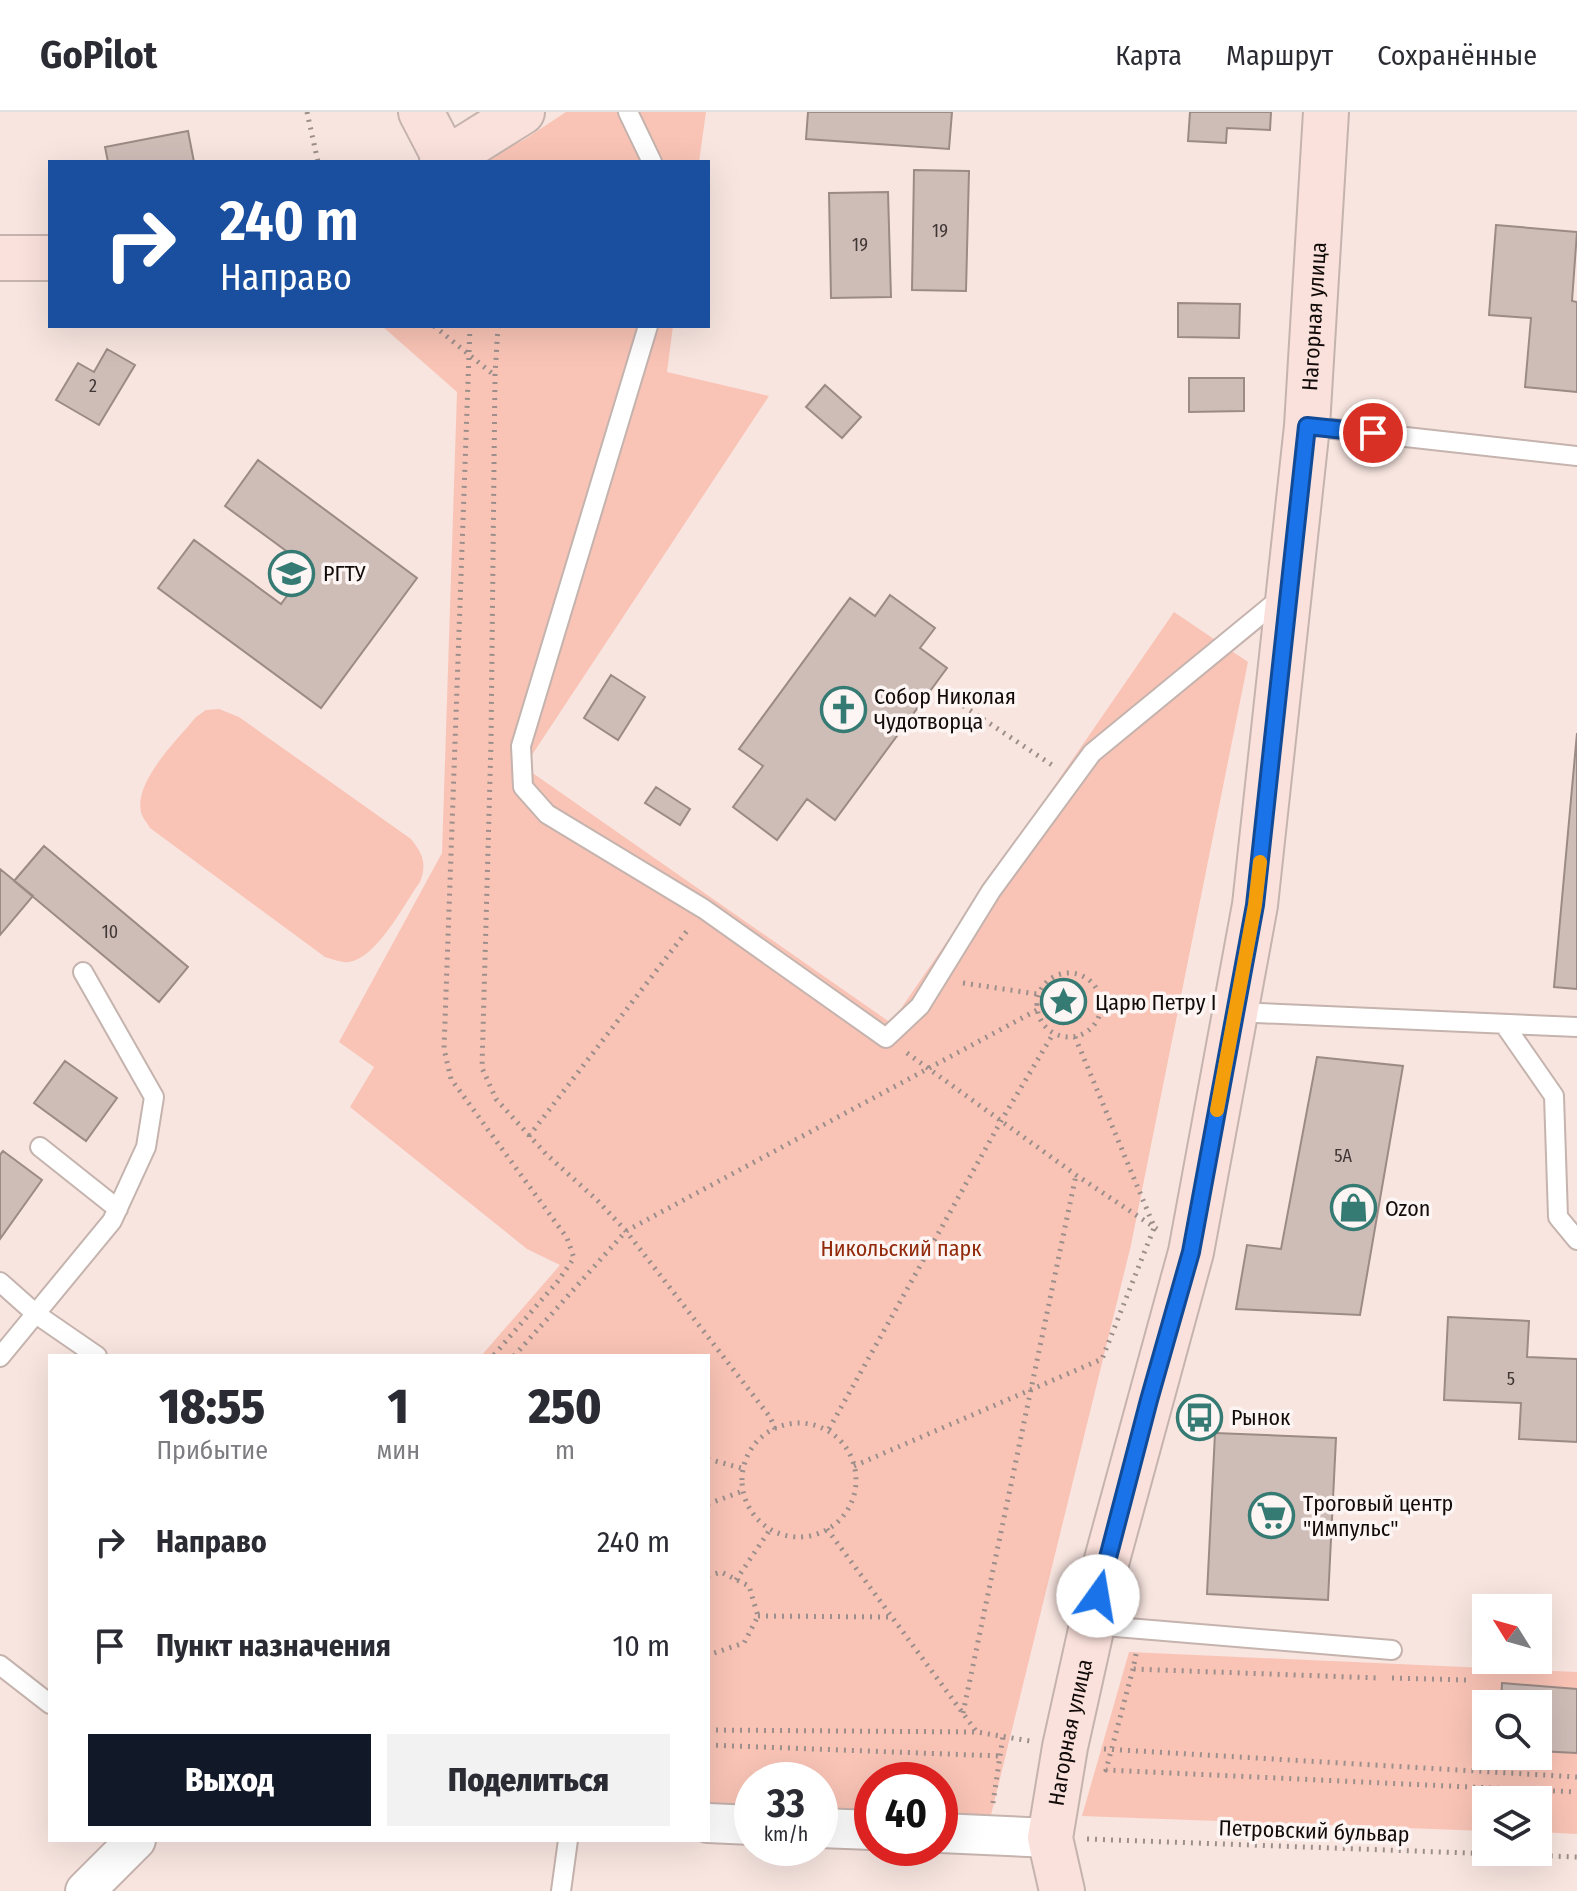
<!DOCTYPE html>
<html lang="ru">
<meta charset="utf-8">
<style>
:root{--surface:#fff;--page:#f2f2f3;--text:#2b2b33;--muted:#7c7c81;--line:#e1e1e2;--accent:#111827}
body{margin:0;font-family:"Fira Sans Condensed",sans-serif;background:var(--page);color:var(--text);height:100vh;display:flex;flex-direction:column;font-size:30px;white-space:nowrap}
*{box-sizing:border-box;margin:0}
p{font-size:26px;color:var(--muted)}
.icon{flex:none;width:44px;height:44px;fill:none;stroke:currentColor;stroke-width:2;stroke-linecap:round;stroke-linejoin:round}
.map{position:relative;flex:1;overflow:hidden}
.panel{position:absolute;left:48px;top:1242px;width:662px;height:488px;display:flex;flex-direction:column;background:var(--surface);border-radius:0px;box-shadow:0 8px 32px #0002}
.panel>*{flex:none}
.top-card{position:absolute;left:48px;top:48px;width:662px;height:168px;border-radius:0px;box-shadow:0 8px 32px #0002;background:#1a4fa0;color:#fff;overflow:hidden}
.needle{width:52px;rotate:307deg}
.fabs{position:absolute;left:1472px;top:1482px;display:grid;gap:16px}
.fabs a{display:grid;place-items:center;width:80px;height:80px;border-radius:0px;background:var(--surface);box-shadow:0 8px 32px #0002;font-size:40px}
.speed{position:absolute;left:734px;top:1650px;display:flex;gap:16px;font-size:40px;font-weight:700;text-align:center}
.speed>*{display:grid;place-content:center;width:104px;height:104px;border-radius:50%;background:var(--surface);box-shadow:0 8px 32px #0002;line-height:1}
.speed small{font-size:20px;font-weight:400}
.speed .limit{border:12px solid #d22;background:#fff;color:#111}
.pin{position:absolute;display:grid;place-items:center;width:68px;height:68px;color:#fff;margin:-34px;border:4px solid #fff;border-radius:50%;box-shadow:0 2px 8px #0007}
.me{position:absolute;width:88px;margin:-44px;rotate:13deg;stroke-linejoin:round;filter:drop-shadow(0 0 6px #0008)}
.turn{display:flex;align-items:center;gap:28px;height:168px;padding:0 40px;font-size:36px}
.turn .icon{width:104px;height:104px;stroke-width:2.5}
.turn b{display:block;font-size:56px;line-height:68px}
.eta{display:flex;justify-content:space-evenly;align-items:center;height:136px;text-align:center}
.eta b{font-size:48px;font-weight:800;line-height:56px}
.primary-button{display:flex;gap:16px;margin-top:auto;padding:16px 40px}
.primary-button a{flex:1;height:92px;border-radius:0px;background:var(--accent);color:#fff;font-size:32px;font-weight:800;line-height:92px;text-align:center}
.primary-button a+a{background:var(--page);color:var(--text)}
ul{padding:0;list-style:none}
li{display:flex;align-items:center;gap:24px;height:104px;padding:0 40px}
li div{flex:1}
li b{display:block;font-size:30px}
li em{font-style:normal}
header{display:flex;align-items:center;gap:48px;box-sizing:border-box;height:112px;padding:0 40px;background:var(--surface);border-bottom:2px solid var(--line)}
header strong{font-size:38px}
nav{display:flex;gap:44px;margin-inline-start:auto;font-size:28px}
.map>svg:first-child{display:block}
</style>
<header>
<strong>GoPilot</strong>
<nav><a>Карта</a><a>Маршрут</a><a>Сохранённые</a></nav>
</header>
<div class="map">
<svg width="1577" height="1779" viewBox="0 0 1577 1779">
<rect width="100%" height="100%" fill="#f8e5e0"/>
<!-- green -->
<path fill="#f9c4b6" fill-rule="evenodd" d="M 566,0 L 706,0 L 699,50 L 482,50 L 525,27 Z
M 382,214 L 673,214 L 667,260 L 769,284 L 524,655 L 891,911 L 1174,500 L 1248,550 L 1131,1133 L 991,1703 L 940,1702 L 940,1668 L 872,1668 L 872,1699 L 820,1697 L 820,1668 L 752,1668 L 752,1695 L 708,1694 L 708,1244 L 481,1244 L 560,1153 L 527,1137 L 350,995 L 374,955 L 339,930 L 442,741 L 457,280 Z
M 219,597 L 239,605 L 411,727 C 423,742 427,752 420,770 C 404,792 377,846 349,850 C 342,851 332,847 325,845 L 150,716 C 147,711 142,705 141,700 C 134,669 178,627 196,605 L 206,598 Z
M 1129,1540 L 1577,1560 L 1577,1722 L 1538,1720 L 1538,1688 L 1486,1688 L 1486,1719 L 1082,1704 ZM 1486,1592 L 1538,1592 L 1538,1644 L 1486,1644 Z"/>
<!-- building -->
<path fill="#cebcb7" stroke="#9b8a85" stroke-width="2" d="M 808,0 L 952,0 L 949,37 L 806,27 Z
M 1190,0 L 1271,0 L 1270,18 L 1227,16 L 1226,31 L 1188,29 Z
M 188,19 L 194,50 L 108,50 L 105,35 Z
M 914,58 L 969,59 L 966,179 L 912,178 Z
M 888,80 L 891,185 L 831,186 L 829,81 Z
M 1496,113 L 1577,120 L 1572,189 L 1577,190 L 1577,280 L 1525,275 L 1531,206 L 1489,203 Z
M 1178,191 L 1240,192 L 1239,226 L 1178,225 Z
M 107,237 L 135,253 L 99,313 L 56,288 L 78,251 L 94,260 Z
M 1189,266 L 1244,266 L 1244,299 L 1189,300 Z
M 825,273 L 861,305 L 842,326 L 806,295 Z
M 258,348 L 417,466 L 321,596 L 158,476 L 194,428 L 281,492 L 308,455 L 225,394 Z
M 890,483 L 935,516 L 920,536 L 947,556 L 835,708 L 807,687 L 777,728 L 733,695 L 763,654 L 739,637 L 850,486 L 875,504 Z
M 611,563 L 645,585 L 618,628 L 584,606 Z
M 1577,621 L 1577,877 L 1554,875 Z
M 656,675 L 690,697 L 680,713 L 645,691 Z
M 44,734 L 188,855 L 159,890 L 14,769 Z
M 0,757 L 33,784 L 0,823 Z
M 1317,945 L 1403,954 L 1360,1203 L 1236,1197 L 1247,1133 L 1281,1137 Z
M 65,949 L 117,986 L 86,1029 L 34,991 Z
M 3,1039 L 42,1068 L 0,1127 L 0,1043 Z
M 1448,1205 L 1529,1209 L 1527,1245 L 1577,1247 L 1577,1330 L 1519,1327 L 1521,1291 L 1444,1288 Z
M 1215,1321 L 1336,1326 L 1328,1488 L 1207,1482 Z
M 1502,1571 L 1577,1577 L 1577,1641 L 1538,1639 L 1538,1592 L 1501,1592 Z"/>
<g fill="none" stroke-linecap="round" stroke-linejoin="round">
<defs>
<path id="lane" d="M 628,0 L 652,50
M 648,214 L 521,634 L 523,675 L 547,702 L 704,797 L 886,926 L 920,894 L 991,779 L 1092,641 L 1282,485
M 1307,314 L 1577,344
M 1235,900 L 1577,915
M 1504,912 L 1554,984 L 1558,1105 L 1577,1128
M 40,1035 L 118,1097
M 0,1170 L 36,1202 L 97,1244
M 0,1245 L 112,1109 L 146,1035 L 154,985 L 83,860
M 1092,1513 L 1392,1538
M 0,1553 L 50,1592
M 561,1779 L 568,1728"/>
<path id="street" d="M 708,1711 L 752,1713
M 820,1716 L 872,1718
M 940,1721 L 1050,1726
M 85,1779 L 136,1728"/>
<g id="secondary">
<path d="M 421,0 L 446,48"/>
<path d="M 442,50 L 522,0"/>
<path d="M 0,146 L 50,146"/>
<path id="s1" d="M 1062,1779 L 1050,1726 L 1065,1635 L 1105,1455 L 1191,1140 L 1255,793 L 1307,314 L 1326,0"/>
</g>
</defs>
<!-- lane casing -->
<use href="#lane" stroke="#c5b3ae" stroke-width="22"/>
<!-- street casing -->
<use href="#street" stroke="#c5b3ae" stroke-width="42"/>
<!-- secondary casing -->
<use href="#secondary" stroke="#c5b3ae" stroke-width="48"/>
<!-- path -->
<path stroke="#9c8f8b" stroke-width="5" stroke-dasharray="2 6" stroke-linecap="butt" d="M 307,0 L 318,50
M 434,214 L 494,263
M 470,214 L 444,937 L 451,967 L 567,1126 L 574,1146 L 558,1169 L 493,1244
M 498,214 L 495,263 L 491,629 L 482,956 L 496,987 L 546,1042 L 597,1088 L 626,1119 L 770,1305 L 775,1317
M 950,585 L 1052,653
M1037 893a32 32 0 1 1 64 0a32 32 0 1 1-64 0Z
M 963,871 L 1037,882
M 1102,892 L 1197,898
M 1075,925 L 1153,1112
M 907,941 L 1076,1063 L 1157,1117
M 529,1024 L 690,815
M 514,1244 L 626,1119 L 1037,898
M742 1368a57 57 0 1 1 114 0a57 57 0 1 1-114 0Z
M 829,1317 L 1001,1009 L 1053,922
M 708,1347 L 741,1356
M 854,1354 L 1102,1247 L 1154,1116
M 708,1392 L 743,1379
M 827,1417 L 976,1619
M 708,1464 L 721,1460 L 749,1474 L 758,1504 L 744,1531 L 714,1541 L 708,1538
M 736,1468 L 769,1419
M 758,1504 L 893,1505
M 1136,1542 L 1133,1557 L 1378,1566
M 1133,1557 L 1106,1658 L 1577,1680
M 1392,1566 L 1466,1568
M 963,1601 L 1076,1063
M 708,1618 L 977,1620 L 1030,1629
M 708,1633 L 1000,1644
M 1104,1637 L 1577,1665
M 993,1691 L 1003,1624
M 1087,1727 L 1577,1745"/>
<!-- lane -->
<use href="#lane" stroke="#fff" stroke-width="18"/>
<!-- street -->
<use href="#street" stroke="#fff" stroke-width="38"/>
<!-- secondary -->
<use href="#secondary" stroke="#fbe1db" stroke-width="44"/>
</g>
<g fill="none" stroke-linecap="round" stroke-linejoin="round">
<defs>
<path id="route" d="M 1098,1484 L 1149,1288 L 1191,1140 L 1255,793 L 1307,314 L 1373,321"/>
</defs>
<!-- route casing -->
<use href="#route" stroke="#114b97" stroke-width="20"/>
<!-- route -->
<use href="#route" stroke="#1a73e8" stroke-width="14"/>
<!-- slow -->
<path stroke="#f59e0b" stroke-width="14" d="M 1217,998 L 1255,793 L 1260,750"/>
</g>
<!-- icons -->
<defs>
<symbol id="university-ring" viewBox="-11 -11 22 22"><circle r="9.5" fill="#fdf5f3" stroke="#357b73" stroke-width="1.5"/><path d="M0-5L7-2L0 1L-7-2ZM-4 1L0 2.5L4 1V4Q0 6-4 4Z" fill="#357b73"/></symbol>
<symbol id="church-ring" viewBox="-11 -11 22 22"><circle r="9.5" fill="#fdf5f3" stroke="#357b73" stroke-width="1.5"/><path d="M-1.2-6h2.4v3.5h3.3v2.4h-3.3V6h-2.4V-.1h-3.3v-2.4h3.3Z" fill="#357b73"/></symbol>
<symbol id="sight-ring" viewBox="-11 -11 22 22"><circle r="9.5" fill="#fdf5f3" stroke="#357b73" stroke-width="1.5"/><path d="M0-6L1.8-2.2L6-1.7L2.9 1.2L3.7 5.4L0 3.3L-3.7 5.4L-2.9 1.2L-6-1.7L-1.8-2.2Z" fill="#357b73"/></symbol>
<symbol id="shop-ring" viewBox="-11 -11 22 22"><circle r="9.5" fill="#fdf5f3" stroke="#357b73" stroke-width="1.5"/><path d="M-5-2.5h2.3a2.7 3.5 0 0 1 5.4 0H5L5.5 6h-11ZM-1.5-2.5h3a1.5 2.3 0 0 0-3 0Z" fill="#357b73"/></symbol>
<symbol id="bus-ring" viewBox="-11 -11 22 22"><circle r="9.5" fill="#fdf5f3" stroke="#357b73" stroke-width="1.5"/><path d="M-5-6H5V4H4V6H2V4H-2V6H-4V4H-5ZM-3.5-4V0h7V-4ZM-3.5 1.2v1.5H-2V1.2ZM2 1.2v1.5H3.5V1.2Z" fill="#357b73"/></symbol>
<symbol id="supermarket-ring" viewBox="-11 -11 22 22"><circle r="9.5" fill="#fdf5f3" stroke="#357b73" stroke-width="1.5"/><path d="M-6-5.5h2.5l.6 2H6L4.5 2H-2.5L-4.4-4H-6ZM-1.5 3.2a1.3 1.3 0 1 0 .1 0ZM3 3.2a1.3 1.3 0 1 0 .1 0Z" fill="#357b73"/></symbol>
</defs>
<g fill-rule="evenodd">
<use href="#university-ring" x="266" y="436" width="51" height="51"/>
<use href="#church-ring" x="818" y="572" width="51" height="51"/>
<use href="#sight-ring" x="1038" y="864" width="51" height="51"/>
<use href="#shop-ring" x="1328" y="1070" width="51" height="51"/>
<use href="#bus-ring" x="1174" y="1280" width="51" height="51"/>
<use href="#supermarket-ring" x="1246" y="1378" width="51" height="51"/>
</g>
<g text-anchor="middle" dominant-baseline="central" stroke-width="7" stroke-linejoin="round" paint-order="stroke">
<!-- number labels -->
<g font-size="18" fill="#403735">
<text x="940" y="119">19</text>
<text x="860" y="133">19</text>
<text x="93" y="274">2</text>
<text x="110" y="820">10</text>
<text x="1343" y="1044">5А</text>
<text x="1511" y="1267">5</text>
</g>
<!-- street labels -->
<g font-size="22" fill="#110b0a" stroke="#fdf5f3">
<text stroke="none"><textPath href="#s1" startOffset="1602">Нагорная улица</textPath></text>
<text stroke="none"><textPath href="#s1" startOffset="162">Нагорная улица</textPath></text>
<text transform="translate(1314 1719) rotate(2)">Петровский бульвар</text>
</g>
<!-- poi labels -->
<g font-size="22" fill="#110b0a" stroke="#fdf5f3" text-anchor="start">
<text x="323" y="461">РГТУ</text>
<text x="874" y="584">Собор Николая<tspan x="874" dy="25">Чудотворца</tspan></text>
<text x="1095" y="890">Царю Петру I</text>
<text x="1385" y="1096">Ozon</text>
<text x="1231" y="1305">Рынок</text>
<text x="1303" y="1391">Троговый центр<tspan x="1303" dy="25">"Импульс"</tspan></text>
</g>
<!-- park labels -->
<g font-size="22" fill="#92290a" stroke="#fdf5f3">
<text x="901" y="1136">Никольский парк</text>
</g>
</g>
</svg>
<div class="fabs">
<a><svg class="needle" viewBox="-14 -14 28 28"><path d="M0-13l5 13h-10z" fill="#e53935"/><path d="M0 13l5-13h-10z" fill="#7c7c81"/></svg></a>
<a><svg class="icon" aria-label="search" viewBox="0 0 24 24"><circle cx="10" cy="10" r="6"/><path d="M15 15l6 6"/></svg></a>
<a><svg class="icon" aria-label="layers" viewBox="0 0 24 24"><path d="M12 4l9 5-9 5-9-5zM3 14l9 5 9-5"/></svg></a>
</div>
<div class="speed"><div>33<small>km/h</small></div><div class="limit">40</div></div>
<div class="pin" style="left:1373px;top:321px;background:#d93025"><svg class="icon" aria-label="arrive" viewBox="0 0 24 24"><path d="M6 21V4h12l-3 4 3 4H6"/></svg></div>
<svg class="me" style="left:1098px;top:1484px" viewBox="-20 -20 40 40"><circle r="19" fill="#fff"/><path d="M0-13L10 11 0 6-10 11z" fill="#1a73e8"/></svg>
<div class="top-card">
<div class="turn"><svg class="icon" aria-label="right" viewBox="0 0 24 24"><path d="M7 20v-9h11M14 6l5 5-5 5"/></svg><div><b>240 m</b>Направо</div></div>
</div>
<section class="panel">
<div class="eta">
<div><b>18:55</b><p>Прибытие</p></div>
<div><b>1</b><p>мин</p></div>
<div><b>250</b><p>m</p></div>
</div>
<ul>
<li><svg class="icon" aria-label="right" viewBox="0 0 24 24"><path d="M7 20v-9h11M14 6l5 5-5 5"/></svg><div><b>Направо</b></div><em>240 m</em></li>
<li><svg class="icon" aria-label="arrive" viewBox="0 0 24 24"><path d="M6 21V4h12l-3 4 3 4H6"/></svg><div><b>Пункт назначения</b></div><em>10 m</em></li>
</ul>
<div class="primary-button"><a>Выход</a><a>Поделиться</a></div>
</section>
</div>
